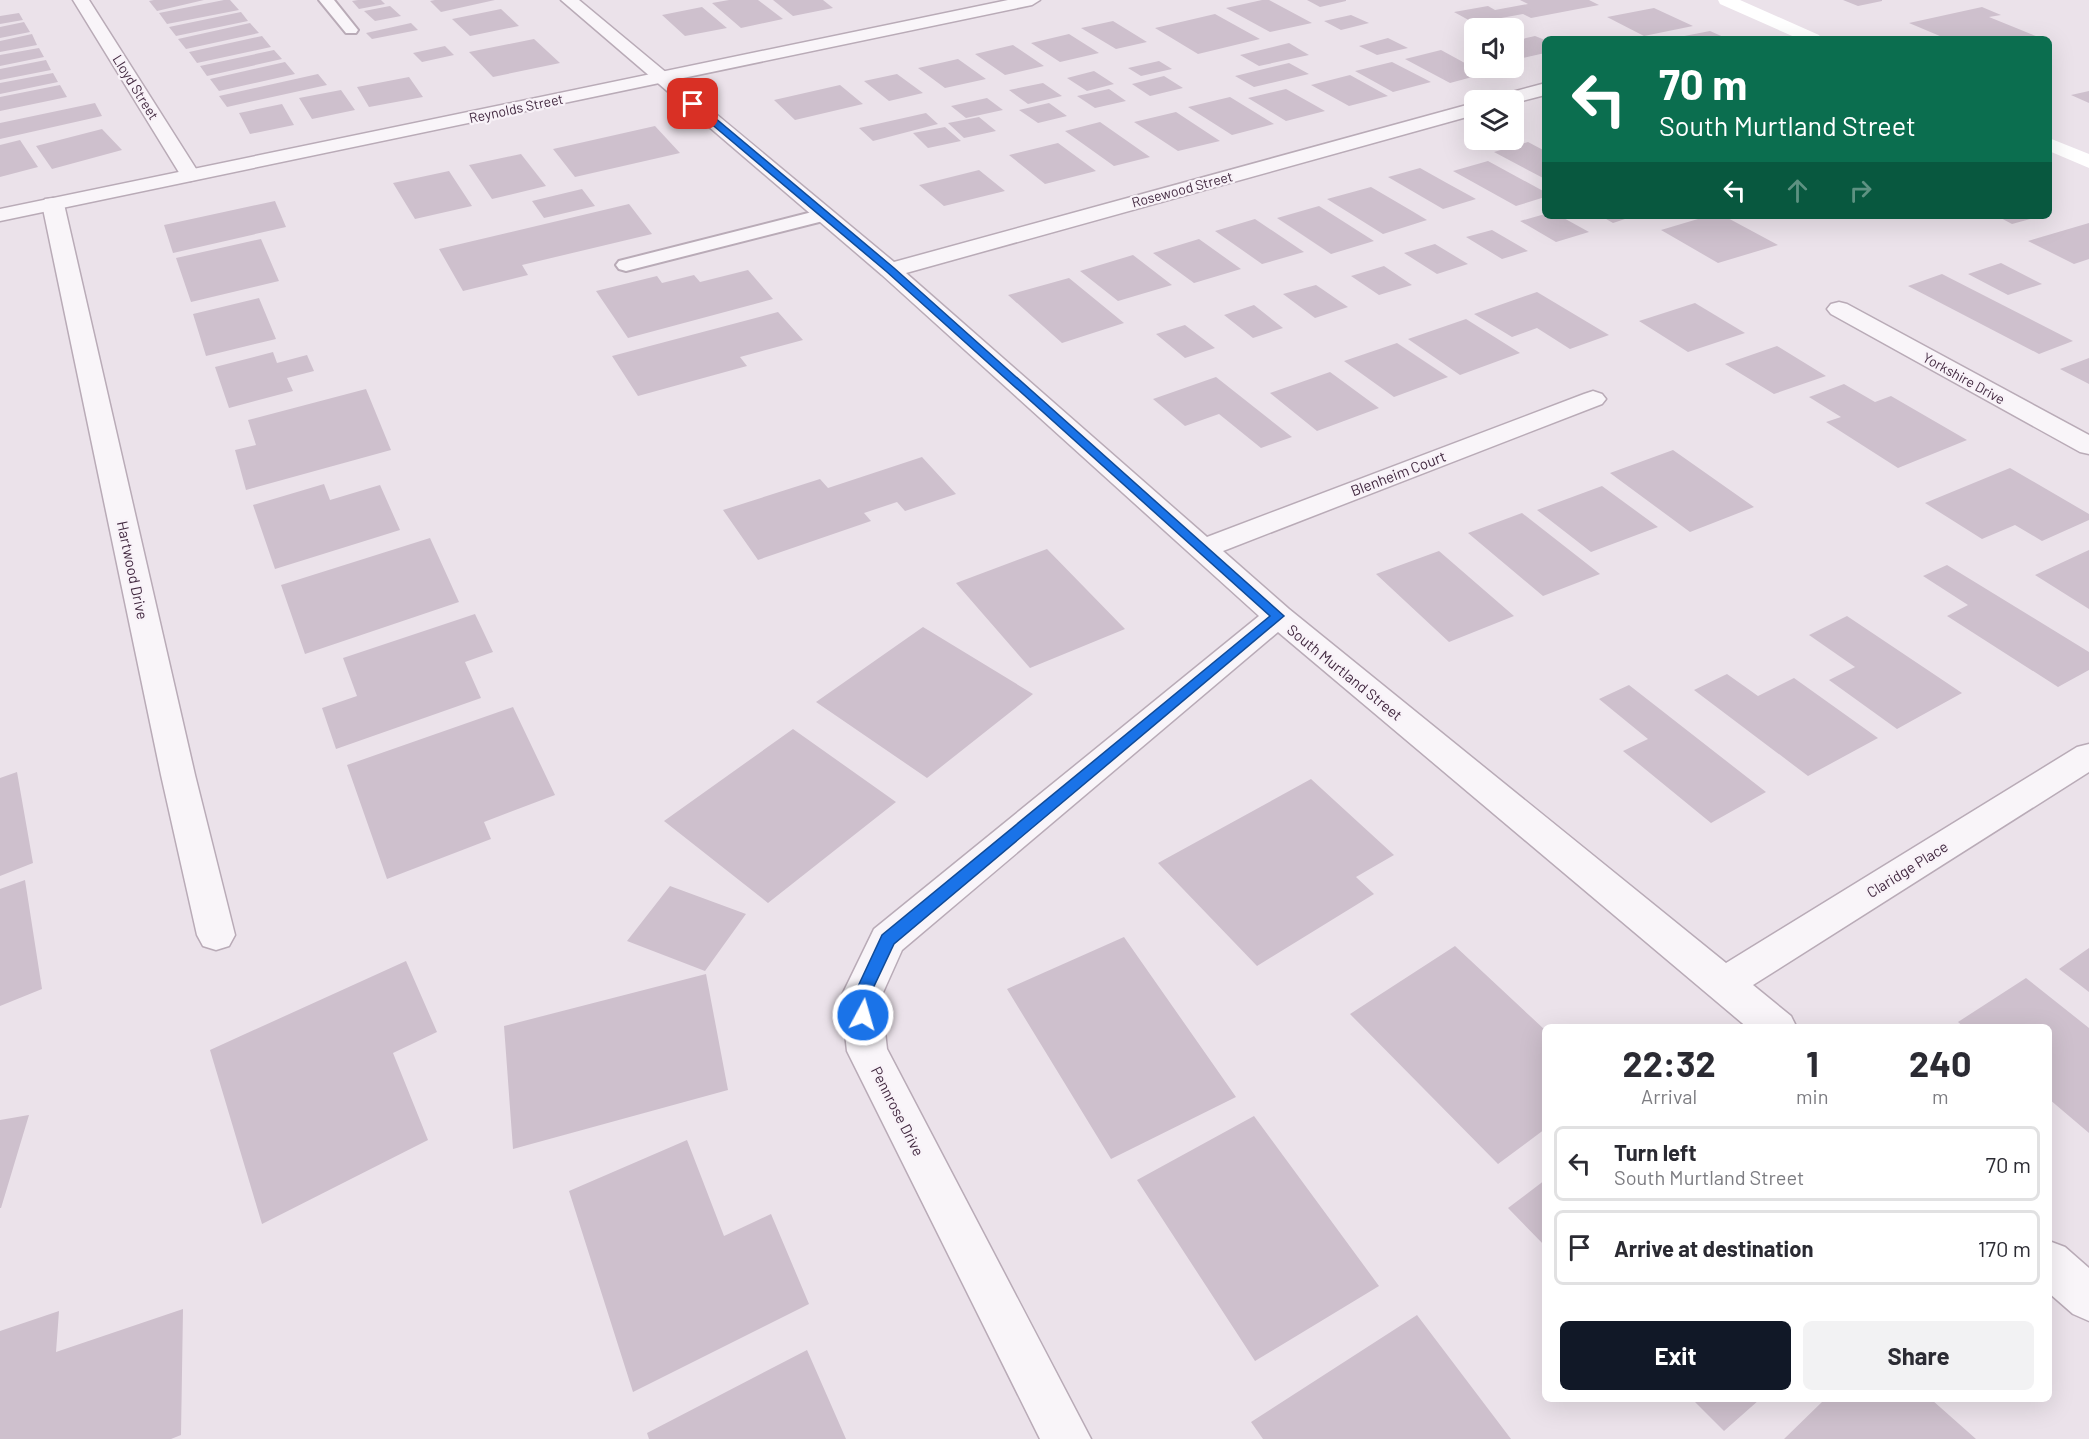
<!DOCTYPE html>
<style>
:root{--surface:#fff;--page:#f2f2f3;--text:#2b2b33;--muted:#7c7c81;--line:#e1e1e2;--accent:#111827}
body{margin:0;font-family:Barlow,sans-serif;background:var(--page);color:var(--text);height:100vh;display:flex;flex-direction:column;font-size:22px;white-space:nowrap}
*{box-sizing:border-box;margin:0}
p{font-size:20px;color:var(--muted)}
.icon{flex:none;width:33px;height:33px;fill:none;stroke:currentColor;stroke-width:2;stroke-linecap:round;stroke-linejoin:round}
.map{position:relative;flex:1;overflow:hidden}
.panel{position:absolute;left:1542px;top:1024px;width:510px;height:378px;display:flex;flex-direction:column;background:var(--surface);border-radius:9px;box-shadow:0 6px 24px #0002}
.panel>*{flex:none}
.top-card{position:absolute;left:1542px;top:36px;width:510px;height:183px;border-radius:9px;box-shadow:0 6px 24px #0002;background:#0b6e4f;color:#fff;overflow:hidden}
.controls{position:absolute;left:1464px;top:18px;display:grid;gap:12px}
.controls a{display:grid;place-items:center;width:60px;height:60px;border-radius:9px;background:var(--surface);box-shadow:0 6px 24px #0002;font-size:30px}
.pin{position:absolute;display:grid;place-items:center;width:51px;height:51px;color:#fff;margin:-26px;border-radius:12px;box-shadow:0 3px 9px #0006}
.me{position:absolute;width:66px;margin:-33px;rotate:6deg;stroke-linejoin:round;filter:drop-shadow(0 0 4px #0008)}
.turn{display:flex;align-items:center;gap:21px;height:126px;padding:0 18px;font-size:27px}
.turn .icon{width:78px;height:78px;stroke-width:2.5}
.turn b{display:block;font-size:42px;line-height:51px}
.lanes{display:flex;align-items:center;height:57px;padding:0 18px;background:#0003;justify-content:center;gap:30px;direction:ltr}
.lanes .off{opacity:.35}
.eta{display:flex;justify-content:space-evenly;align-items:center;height:102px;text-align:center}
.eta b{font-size:36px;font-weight:700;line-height:42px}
.cta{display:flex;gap:12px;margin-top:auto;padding:12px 18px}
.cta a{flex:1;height:69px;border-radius:9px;background:var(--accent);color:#fff;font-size:24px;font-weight:700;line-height:69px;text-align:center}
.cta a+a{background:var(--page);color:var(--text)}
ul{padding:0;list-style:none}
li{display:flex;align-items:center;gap:18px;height:75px;margin:0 12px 9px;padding:0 6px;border:3px solid var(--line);border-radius:9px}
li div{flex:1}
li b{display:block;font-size:22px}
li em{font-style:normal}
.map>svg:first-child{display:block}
</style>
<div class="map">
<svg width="2089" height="1439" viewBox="0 0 2089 1439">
<rect width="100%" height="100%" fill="#ebe2ea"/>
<!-- building -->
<path fill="#cec0cd" d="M 204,0 L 157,11 L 149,1 L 154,0 Z
M 224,0 L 230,0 L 239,10 L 167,24 L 159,13 Z
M 358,0 L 381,0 L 385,4 L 359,9 L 352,1 Z
M 495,0 L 441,12 L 430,1 L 435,0 Z
M 729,0 L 758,0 L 783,19 L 741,28 L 712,3 Z
M 773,0 L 823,0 L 833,8 L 793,16 Z
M 1262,0 L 1269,0 L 1312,23 L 1270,32 L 1226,8 Z
M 1307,0 L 1346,0 L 1346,1 L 1320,7 Z
M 1520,0 L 1589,0 L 1599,5 L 1531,18 L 1523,14 L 1474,23 L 1454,12 L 1488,6 L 1495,10 L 1528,4 Z
M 1843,0 L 1882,0 L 1882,1 L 1858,6 Z
M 390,6 L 401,16 L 375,21 L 364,11 Z
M 702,7 L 727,28 L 685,36 L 662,15 Z
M 1982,7 L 2001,15 L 1989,17 L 2043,39 L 1947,39 L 1909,23 Z
M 1654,8 L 1693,26 L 1644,36 L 1607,17 Z
M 501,9 L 519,26 L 470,36 L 452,19 Z
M 241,12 L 248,21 L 176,36 L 169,27 Z
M 19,13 L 23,20 L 0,24 L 0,16 Z
M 1215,14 L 1260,39 L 1198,54 L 1155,28 Z
M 1351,15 L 1369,23 L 1341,30 L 1324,21 Z
M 1113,21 L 1147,42 L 1116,49 L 1081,28 Z
M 24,22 L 30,32 L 0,38 L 0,27 Z
M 250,23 L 259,33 L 186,49 L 178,39 Z
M 411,23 L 418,30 L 372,39 L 366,33 Z
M 1710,31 L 1728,39 L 1674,39 L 1674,38 Z
M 32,34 L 37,45 L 0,52 L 0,41 Z
M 1069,34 L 1099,53 L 1060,62 L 1031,43 Z
M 262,36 L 271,47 L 197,63 L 189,52 Z
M 1535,36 L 1545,40 L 1545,53 L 1514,60 L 1514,41 Z
M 1388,38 L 1408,48 L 1377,55 L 1359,46 Z
M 534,39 L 560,63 L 493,77 L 469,52 Z
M 1289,43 L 1309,55 L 1259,66 L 1240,55 Z
M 1013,45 L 1044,66 L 1005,75 L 975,54 Z
M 445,46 L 454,55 L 422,62 L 413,53 Z
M 39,48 L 44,57 L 0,66 L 0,55 Z
M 274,50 L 282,59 L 207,76 L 200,66 Z
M 1441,50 L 1474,68 L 1487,73 L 1450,83 L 1405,59 Z
M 958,59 L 986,79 L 945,88 L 918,68 Z
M 46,60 L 51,70 L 0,80 L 0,69 Z
M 1159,61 L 1172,69 L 1141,76 L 1128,68 Z
M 285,62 L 295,74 L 219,91 L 210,79 Z
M 1392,62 L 1431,82 L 1393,92 L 1355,71 Z
M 1289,63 L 1309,74 L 1254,87 L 1235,76 Z
M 1094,71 L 1114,84 L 1087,91 L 1067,78 Z
M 53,73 L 58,82 L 0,94 L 0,83 Z
M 318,74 L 327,85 L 227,107 L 219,96 Z
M 897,74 L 923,93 L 889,101 L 864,81 Z
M 1350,75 L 1388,96 L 1349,106 L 1311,85 Z
M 1164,76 L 1183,88 L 1150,96 L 1132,84 Z
M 409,77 L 423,97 L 369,107 L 357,87 Z
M 1043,83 L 1062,96 L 1028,104 L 1009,90 Z
M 60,85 L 67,97 L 0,111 L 0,97 Z
M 840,85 L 863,104 L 795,120 L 774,100 Z
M 1109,89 L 1126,101 L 1095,108 L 1077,96 Z
M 1286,89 L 1325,111 L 1286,121 L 1248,98 Z
M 341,90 L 355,110 L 312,119 L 299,98 Z
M 2089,91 L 2089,103 L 2071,95 Z
M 1230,97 L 1274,124 L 1232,135 L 1188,107 Z
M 987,98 L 1003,110 L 966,118 L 951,106 Z
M 95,103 L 102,116 L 0,139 L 0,123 Z
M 1049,103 L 1067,116 L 1038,123 L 1019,110 Z
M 282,104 L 294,125 L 250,134 L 239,113 Z
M 1176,112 L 1220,141 L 1178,151 L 1134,122 Z
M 926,113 L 938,124 L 873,141 L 859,128 Z
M 979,117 L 996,131 L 964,138 L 948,123 Z
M 1100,122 L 1150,157 L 1114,166 L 1065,131 Z
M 655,126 L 680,153 L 575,177 L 553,149 Z
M 945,127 L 961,141 L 928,148 L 913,133 Z
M 102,129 L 122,150 L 52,169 L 36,146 Z
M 20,140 L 38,167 L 0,177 L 0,145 Z
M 1528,142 L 1545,151 L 1545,179 L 1494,152 Z
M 1058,143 L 1096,171 L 1045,184 L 1009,155 Z
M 521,154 L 546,186 L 492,199 L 469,165 Z
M 1488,161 L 1545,192 L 1545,197 L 1516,206 L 1453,171 Z
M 1420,168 L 1445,182 L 1476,199 L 1443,209 L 1388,177 Z
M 979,170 L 1005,191 L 944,206 L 919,185 Z
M 449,171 L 472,206 L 415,219 L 393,183 Z
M 1371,187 L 1412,211 L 1427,220 L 1383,234 L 1327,199 Z
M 582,189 L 595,206 L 544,218 L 532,201 Z
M 275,201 L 286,227 L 173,253 L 164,225 Z
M 629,204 L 652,234 L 522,265 L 528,275 L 463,291 L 439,249 Z
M 1319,206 L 1374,241 L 1331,254 L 1277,218 Z
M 1545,214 L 1545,216 L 1560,216 L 1589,232 L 1556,242 L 1520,221 Z
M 1601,216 L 1629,216 L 1631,217 L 1613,223 Z
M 1708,216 L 1724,216 L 1778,245 L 1718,263 L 1661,230 Z
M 1997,216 L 2038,216 L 2038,217 L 2012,224 Z
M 1255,219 L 1304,252 L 1262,264 L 1215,231 Z
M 2089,223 L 2089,259 L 2074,264 L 2028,241 Z
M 1492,230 L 1528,251 L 1502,259 L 1466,237 Z
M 261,239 L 279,281 L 191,302 L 176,258 Z
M 1199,239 L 1241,269 L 1194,283 L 1153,253 Z
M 1435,244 L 1468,264 L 1437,274 L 1404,253 Z
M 1133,255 L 1172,285 L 1118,301 L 1080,271 Z
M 2001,263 L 2042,284 L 2008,295 L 1968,274 Z
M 1384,266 L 1412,285 L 1379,295 L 1351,276 Z
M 748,270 L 773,299 L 628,338 L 596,291 L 657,276 L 662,283 L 694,275 L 700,282 Z
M 1942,274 L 2073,341 L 2039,354 L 1908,286 Z
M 1069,278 L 1124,323 L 1062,343 L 1008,295 Z
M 1316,285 L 1322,289 L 1348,307 L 1315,318 L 1283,294 Z
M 1537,292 L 1609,335 L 1570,349 L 1537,328 L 1512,337 L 1474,314 Z
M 259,298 L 276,339 L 206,356 L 193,314 Z
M 1695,303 L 1745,333 L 1688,352 L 1639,321 Z
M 1254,305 L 1283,328 L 1253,338 L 1224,315 Z
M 778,312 L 803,340 L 740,357 L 747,366 L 638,396 L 612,356 Z
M 1466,319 L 1520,353 L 1460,375 L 1408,339 Z
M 1185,325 L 1215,348 L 1185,358 L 1156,334 Z
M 1397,343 L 1448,377 L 1394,397 L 1344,361 Z
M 1777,346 L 1826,376 L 1774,394 L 1725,364 Z
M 273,352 L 277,363 L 307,355 L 314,371 L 287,378 L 293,391 L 229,408 L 215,367 Z
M 2089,358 L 2089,384 L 2060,369 Z
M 1330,372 L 1379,408 L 1317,431 L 1270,393 Z
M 1216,377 L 1292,437 L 1261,448 L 1219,414 L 1185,426 L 1153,399 Z
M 1844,384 L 1875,402 L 1891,396 L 1967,440 L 1898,468 L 1826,422 L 1841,417 L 1809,397 Z
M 366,389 L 391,450 L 246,490 L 235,450 L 256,445 L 248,420 Z
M 1673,450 L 1754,507 L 1690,532 L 1610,473 Z
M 922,457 L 956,494 L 905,511 L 897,502 L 864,513 L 871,521 L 758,560 L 723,510 L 820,479 L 828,488 Z
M 2010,468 L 2089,514 L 2089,520 L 2042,541 L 2015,525 L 1982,539 L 1925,503 Z
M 324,484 L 330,500 L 380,485 L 400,530 L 275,569 L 253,505 Z
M 1602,486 L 1658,527 L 1591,552 L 1537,510 Z
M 1522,513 L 1600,574 L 1543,596 L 1468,533 Z
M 430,538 L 459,602 L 305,654 L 281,585 Z
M 1047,549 L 1125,629 L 1030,668 L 956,583 Z
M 2089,550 L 2089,609 L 2035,575 Z
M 1439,551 L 1514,616 L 1449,642 L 1376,574 Z
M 1947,565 L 2089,652 L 2089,670 L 2058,687 L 1947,616 L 1968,605 L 1923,576 Z
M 475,614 L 493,652 L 465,662 L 481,698 L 336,749 L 322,708 L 357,696 L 343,658 Z
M 1847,616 L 1962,693 L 1897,729 L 1829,680 L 1855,667 L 1809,635 Z
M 923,627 L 1033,694 L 927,778 L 816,702 Z
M 1727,674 L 1758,696 L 1794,678 L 1878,738 L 1808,776 L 1694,690 Z
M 1629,685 L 1766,792 L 1711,823 L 1623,751 L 1648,739 L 1599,699 Z
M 513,707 L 555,795 L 484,822 L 491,839 L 387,879 L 347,765 Z
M 793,729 L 896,802 L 768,903 L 664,821 Z
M 17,772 L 33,863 L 0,876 L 0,778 Z
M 1311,779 L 1394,855 L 1356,877 L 1374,894 L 1257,966 L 1158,863 Z
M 25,880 L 42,989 L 0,1006 L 0,889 Z
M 670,886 L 746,914 L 705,971 L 627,941 Z
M 1124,937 L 1236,1097 L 1111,1159 L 1007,989 Z
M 1455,946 L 1545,1030 L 1545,1129 L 1498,1164 L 1350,1014 Z
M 2089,948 L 2089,992 L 2059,969 Z
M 406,961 L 437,1032 L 393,1053 L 428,1140 L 262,1224 L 210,1050 Z
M 706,974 L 728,1090 L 513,1149 L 504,1026 Z
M 2026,978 L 2089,1028 L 2089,1133 L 2049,1099 L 2049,1028 L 1965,1028 L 1958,1022 Z
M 29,1115 L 1,1208 L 0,1208 L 0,1120 Z
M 1254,1116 L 1379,1286 L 1255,1361 L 1137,1180 Z
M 687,1140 L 724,1236 L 771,1214 L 809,1304 L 633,1392 L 569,1191 Z
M 1545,1180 L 1545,1246 L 1508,1208 Z
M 183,1309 L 181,1435 L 171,1439 L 0,1439 L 0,1331 L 59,1311 L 56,1352 Z
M 1417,1315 L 1511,1439 L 1263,1439 L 1251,1422 Z
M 807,1350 L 846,1439 L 649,1439 L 647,1433 Z
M 1693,1400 L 1759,1400 L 1724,1431 Z
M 1824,1400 L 1932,1400 L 1976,1439 L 1784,1439 Z"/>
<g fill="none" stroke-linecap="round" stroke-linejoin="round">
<defs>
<path id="service" d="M 319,0 L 334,0 L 358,30 L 356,33 L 346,33 Z
M 824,209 L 831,211 L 833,215 L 831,219 L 626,271 L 619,269 L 616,265 L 619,261 Z"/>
<path id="minor" d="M 73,0 L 89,0 L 200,175 L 197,179 L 190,181 L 183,179 Z
M 561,0 L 579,0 L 894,262 L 1474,103 L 1474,115 L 906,273 L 1207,537 L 1584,394 L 1593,391 L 1602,394 L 1606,399 L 1602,404 L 1223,551 L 1289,609 L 1726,963 L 2077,747 L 2089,744 L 2089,772 L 1753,985 L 1791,1016 L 1797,1028 L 1748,1028 L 1278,632 L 902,950 L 881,997 L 887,1049 L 1091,1439 L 1040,1439 L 847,1051 L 841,997 L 874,929 L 1259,616 L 882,275 Z
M 1542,84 L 1545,85 L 1545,95 L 1514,103 L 1514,100 L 1495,100 L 1497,96 Z
M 53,198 L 61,199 L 64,204 L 195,775 L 235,935 L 229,946 L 216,950 L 203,946 L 197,935 L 161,775 L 42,204 L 45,199 Z
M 1839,302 L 1847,304 L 2089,435 L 2089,454 L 2080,452 L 1831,314 L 1827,309 L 1831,304 Z
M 2049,1241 L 2065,1247 L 2089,1268 L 2089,1321 L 2073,1314 L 2049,1293 Z"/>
<path id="tertiary" d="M 1008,0 L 1040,0 L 1032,5 L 0,221 L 0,209 Z"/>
</defs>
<!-- service casing -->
<use href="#service" stroke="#b9abb7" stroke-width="4"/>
<!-- minor casing -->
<use href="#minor" stroke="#b9abb7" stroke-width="3"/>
<!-- tertiary casing -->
<use href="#tertiary" stroke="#b9abb7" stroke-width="3"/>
<!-- service -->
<use href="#service" fill="#f9f5f9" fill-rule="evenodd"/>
<!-- minor -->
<use href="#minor" fill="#f9f5f9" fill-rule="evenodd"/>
<!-- tertiary -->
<use href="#tertiary" fill="#f9f5f9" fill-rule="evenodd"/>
<!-- secondary -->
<path fill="#fff" fill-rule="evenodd" d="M 1718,0 L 1740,0 L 1819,35 L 1822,39 L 1799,39 L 1720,4 Z
M 2049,138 L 2089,154 L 2089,168 L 2049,151 Z"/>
</g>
<!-- route -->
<path fill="#1a73e8" stroke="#114b97" stroke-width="1.5" d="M 690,102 L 696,102 L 894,268 L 1284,616 L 894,944 L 869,997 L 871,1015 L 869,1020 L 863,1022 L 857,1020 L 853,997 L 882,935 L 1270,616 L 887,272 L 690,106 Z"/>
<g text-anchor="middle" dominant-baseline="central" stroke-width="4.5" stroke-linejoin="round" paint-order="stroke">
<!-- far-street labels -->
<g font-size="14" fill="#432a41" stroke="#f8f2f8">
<text transform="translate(136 87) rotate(58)">Lloyd Street</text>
<text transform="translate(516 108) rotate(-12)">Reynolds Street</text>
<text transform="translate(1182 189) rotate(-15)">Rosewood Street</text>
<text transform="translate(1964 378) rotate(29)">Yorkshire Drive</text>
</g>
<!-- street labels -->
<g font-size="15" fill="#432a41" stroke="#f8f2f8">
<text transform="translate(1398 473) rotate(-21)">Blenheim Court</text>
<text transform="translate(133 570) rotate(78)">Hartwood Drive</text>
<text transform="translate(1345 672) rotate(39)">South Murtland Street</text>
<text transform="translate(1907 869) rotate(-32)">Claridge Place</text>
<text transform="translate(898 1111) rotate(63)">Pennrose Drive</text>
</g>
</g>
</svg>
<div class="controls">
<a><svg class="icon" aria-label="sound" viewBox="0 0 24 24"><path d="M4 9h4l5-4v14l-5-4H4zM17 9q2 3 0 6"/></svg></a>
<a><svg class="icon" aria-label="layers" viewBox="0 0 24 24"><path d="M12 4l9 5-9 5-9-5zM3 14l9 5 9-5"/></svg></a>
</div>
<div class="pin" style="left:693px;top:104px;background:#d93025"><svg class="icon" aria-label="arrive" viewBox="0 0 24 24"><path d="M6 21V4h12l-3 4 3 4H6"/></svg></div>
<svg class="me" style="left:863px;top:1015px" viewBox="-20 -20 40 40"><circle r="17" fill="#1a73e8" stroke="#fff" stroke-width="3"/><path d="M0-11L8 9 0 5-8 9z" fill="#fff"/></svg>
<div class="top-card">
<div class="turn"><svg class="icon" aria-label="left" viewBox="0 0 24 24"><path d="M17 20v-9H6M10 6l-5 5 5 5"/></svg><div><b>70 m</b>South Murtland Street</div></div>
<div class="lanes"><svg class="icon" aria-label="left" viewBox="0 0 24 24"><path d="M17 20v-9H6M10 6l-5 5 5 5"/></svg><svg class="icon off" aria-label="ahead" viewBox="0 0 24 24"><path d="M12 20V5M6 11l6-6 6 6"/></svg><svg class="icon off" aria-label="right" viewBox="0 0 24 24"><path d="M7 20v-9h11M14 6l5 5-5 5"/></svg></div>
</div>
<section class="panel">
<div class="eta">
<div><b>22:32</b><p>Arrival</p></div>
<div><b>1</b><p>min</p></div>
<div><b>240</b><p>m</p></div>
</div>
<ul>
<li><svg class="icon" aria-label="left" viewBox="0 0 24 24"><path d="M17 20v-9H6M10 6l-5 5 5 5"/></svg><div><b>Turn left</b><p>South Murtland Street</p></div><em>70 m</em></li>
<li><svg class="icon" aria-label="arrive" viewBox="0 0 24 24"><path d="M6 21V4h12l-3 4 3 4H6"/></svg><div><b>Arrive at destination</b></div><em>170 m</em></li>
</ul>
<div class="cta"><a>Exit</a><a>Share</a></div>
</section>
</div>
